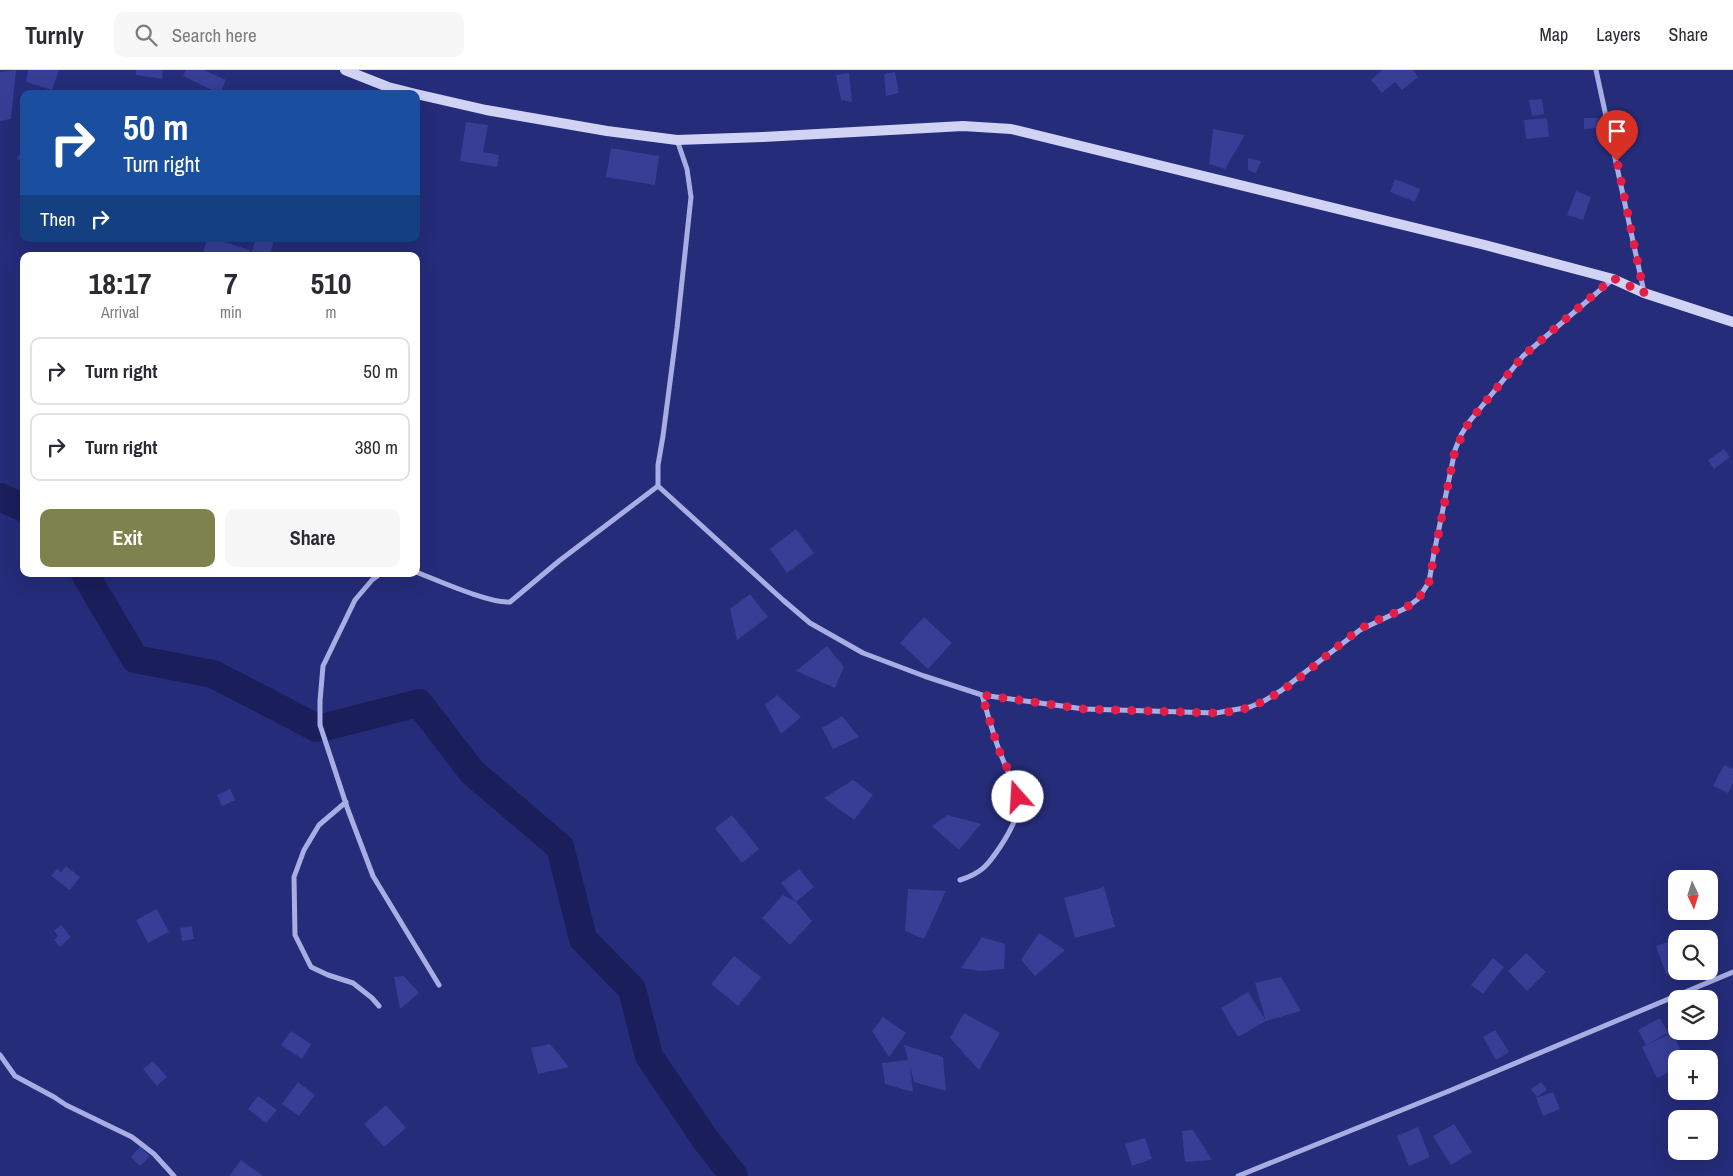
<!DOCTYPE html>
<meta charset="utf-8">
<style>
:root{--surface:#fff;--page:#f7f7f7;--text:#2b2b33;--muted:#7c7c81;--line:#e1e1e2;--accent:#7e824d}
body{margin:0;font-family:"Archivo Narrow",sans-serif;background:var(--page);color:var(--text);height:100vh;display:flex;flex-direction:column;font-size:19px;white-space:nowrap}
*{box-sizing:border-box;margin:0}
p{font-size:16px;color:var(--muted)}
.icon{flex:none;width:28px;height:28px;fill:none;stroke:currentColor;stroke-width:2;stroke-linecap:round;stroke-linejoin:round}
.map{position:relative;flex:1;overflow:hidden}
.panel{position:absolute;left:20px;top:182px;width:400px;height:325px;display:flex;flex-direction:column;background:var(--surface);border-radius:10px;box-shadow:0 5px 20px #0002}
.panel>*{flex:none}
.hud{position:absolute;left:20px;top:20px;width:400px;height:152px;border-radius:10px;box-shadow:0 5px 20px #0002;background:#1a4fa0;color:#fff;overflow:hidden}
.needle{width:32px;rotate:176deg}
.controls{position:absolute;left:1668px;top:800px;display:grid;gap:10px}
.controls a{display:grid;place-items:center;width:50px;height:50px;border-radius:10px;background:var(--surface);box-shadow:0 5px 20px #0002;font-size:25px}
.pin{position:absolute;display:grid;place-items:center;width:42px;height:42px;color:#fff;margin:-51px -21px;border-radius:50% 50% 50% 0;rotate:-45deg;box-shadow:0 0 5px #0007}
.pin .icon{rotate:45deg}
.me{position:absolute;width:55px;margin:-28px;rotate:341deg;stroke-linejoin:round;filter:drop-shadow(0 0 4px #0008)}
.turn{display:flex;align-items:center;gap:18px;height:105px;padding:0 20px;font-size:22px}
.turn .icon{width:65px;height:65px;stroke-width:2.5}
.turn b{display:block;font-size:35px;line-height:42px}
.then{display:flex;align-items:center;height:48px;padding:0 20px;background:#0003;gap:10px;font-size:19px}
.eta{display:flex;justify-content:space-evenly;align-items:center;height:85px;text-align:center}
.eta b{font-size:30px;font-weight:800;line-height:35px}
.action{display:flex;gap:10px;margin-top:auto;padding:10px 20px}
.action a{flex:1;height:58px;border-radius:10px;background:var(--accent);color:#fff;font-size:20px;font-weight:800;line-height:58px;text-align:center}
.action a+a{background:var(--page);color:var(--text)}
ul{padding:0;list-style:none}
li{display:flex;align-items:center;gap:15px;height:68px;margin:0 10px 8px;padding:0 10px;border:2px solid var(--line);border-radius:10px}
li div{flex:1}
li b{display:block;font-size:19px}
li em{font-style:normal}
header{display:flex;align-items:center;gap:30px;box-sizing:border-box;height:70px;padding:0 25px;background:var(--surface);border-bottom:1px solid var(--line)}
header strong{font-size:24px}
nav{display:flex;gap:28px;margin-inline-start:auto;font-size:18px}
.search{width:350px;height:45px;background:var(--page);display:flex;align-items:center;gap:12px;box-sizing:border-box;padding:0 18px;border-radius:10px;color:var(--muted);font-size:19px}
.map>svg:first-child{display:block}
</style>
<header>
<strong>Turnly</strong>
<div class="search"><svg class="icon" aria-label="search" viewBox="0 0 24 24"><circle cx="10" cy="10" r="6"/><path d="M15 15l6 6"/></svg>Search here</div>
<nav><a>Map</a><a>Layers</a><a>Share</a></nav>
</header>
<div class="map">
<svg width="1733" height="1106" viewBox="0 0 1733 1106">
<rect width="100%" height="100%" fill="#252c79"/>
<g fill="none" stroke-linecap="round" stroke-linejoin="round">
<!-- river -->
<path stroke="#1a1e5a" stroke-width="28" d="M 0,427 L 24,438
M 85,504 L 135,589 L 213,604 L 317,658
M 325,657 L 419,633 L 472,702 L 560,777 L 583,869 L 632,919 L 649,986 L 705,1069 L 734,1106"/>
</g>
<!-- building -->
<path fill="#363e96" d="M 16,0 L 11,49 L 0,51 L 0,2 Z
M 28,0 L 59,0 L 52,20 L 26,12 Z
M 136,0 L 163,0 L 162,9 L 136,5 Z
M 186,0 L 204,0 L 226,10 L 220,24 L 183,6 Z
M 1382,0 L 1413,0 L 1418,7 L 1402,20 L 1395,12 L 1382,23 L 1371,10 Z
M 895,2 L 899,23 L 886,26 L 884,4 Z
M 849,3 L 852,32 L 841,30 L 836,5 Z
M 1542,29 L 1544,44 L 1532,46 L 1529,30 Z
M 1547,48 L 1549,67 L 1526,69 L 1524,50 Z
M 1584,48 L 1598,48 L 1598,58 L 1584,59 Z
M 466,52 L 488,55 L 483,82 L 499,85 L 497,97 L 460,91 Z
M 1213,59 L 1245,65 L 1225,99 L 1209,94 Z
M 24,76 L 24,91 L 17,89 Z
M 611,78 L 659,86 L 655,115 L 606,107 Z
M 1248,88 L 1261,91 L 1256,103 L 1248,100 Z
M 1395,109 L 1420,119 L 1415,132 L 1390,122 Z
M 1576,121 L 1591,127 L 1583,150 L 1567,145 Z
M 207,169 L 214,169 L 250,180 L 248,186 L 202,186 Z
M 255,169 L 274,169 L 270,186 L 251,186 Z
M 1724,379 L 1730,387 L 1714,399 L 1708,390 Z
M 796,459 L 814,483 L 787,503 L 770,479 Z
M 750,524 L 768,547 L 737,570 L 730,539 Z
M 924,547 L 952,573 L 928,599 L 900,573 Z
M 827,576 L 844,597 L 835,618 L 796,601 Z
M 777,625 L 801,647 L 781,664 L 765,635 Z
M 842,646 L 859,667 L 833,679 L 822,658 Z
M 1724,695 L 1733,699 L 1733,713 L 1728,723 L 1713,716 Z
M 853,710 L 873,725 L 854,750 L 824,728 Z
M 230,719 L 235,730 L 222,736 L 217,725 Z
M 732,745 L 759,779 L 742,793 L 715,758 Z
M 947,745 L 981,754 L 959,780 L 932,756 Z
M 66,796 L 80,807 L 70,820 L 51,806 L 57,799 L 61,802 Z
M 799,799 L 814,817 L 796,832 L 781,813 Z
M 1104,817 L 1115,857 L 1075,868 L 1064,828 Z
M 908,819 L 946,821 L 924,869 L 905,861 Z
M 783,825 L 796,832 L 812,851 L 790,875 L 762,848 Z
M 157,839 L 169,862 L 148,873 L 136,850 Z
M 61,855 L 71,867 L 60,877 L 54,870 L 58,866 L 54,861 Z
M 192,856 L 194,869 L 182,871 L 180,858 Z
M 1039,863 L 1065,880 L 1035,906 L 1021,890 Z
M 982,867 L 1005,874 L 1004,899 L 980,901 L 961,898 Z
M 1673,870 L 1676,879 L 1676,900 L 1666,904 L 1656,876 Z
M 1526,883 L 1546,902 L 1527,921 L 1508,901 Z
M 734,886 L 761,907 L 738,936 L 711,914 Z
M 1493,888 L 1504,897 L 1483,924 L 1471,915 Z
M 404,906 L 419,923 L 400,939 L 394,907 Z
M 1281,907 L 1301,941 L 1266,951 L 1255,913 Z
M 1248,922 L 1266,951 L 1238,967 L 1221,938 Z
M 964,943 L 1000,963 L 979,1000 L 950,968 Z
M 883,947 L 906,963 L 889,987 L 872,961 Z
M 1660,948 L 1668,963 L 1646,975 L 1638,960 Z
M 1495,960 L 1509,982 L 1496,990 L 1483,967 Z
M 291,961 L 311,974 L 302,989 L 281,975 Z
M 1672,963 L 1685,989 L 1676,989 L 1676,999 L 1657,1008 L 1642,977 Z
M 550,974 L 569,997 L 538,1004 L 531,978 Z
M 904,975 L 943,987 L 946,1021 L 914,1012 Z
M 909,990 L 913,1022 L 885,1014 L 882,993 Z
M 153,991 L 167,1007 L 157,1016 L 143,999 Z
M 298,1012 L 315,1025 L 299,1046 L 282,1034 Z
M 1541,1012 L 1547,1020 L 1537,1027 L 1531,1019 Z
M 1553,1022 L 1560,1039 L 1543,1046 L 1536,1028 Z
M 258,1026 L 277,1040 L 266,1053 L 248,1039 Z
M 386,1035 L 406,1058 L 384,1077 L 364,1054 Z
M 1454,1054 L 1472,1082 L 1451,1095 L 1433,1066 Z
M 1418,1057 L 1430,1087 L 1409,1096 L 1397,1066 Z
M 1193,1060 L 1212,1090 L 1185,1092 L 1182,1061 Z
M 1145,1068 L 1152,1089 L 1132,1096 L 1125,1074 Z
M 140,1077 L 150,1086 L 140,1096 L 131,1087 Z
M 241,1090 L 263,1106 L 229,1106 Z"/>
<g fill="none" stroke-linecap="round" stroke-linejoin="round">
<!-- street -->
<path stroke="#a8aee4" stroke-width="5" d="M 1596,0 L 1644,222
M 677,70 L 687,99 L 691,127 L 677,258 L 663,366 L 658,395 L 658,416 L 783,530 L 810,553 L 863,583 L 924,606 L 982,625 L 1084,639 L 1216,643 L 1250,637 L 1264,631 L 1282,620 L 1360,560 L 1406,538 L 1418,529 L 1429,512 L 1434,483 L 1455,380 L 1461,365 L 1469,352 L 1523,286 L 1613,209
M 416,502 C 437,510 490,534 510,532 L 559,491 L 658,416
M 380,504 L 372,510 L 355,530 L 323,596 L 320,631 L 320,655 L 348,740 L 373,806 L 439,915
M 346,732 L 319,755 L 304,780 L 294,807 L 295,865 L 311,897 L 328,905 L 353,913 L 372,928 L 379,936
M 960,810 C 982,803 988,795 1000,777 C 1033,728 1014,723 998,677 C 992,660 987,642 982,625
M 0,985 L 15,1006 L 54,1027 L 66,1035 L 132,1067 L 154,1084 L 174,1106
M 1238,1106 L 1449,1021 L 1733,902"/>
<!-- secondary -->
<path stroke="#d1d3f4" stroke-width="10" d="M 345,0 L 388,17 L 416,24
M 416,24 L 486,40 L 607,61 L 677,70 L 763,67 L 963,56 L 1011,59 L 1485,175 L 1613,209 L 1644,223 L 1733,252"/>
</g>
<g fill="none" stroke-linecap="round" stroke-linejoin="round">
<!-- route -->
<path stroke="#e11d48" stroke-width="9" stroke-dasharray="0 16.2" d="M 1018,727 L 1015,715 L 998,678 L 982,625 L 1084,639 L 1216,643 C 1227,642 1239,641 1250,637 C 1289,623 1325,584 1359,560 C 1386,542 1414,544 1429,512 L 1455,380 L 1469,352 L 1523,286 L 1613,208 L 1644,223 L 1617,91"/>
</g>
</svg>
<div class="controls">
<a><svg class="needle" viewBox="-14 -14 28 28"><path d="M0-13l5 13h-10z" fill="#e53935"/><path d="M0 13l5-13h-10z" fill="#7c7c81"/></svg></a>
<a><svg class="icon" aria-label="search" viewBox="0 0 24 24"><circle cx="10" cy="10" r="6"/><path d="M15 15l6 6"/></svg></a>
<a><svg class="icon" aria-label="layers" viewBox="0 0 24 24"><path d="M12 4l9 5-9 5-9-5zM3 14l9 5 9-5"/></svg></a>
<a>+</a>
<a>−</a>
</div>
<div class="pin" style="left:1617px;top:91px;background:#d93025"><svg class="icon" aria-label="arrive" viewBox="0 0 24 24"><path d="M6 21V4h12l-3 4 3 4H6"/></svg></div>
<svg class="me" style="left:1018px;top:727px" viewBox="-20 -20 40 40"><circle r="19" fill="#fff"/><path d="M0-13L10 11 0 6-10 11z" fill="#e11d48"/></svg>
<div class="hud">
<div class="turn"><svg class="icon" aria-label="right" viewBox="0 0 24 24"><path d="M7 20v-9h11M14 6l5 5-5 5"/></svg><div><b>50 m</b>Turn right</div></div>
<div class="then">Then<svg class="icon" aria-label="right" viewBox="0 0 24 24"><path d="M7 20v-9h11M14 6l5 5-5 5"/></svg></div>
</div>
<section class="panel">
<div class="eta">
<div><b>18:17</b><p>Arrival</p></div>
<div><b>7</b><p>min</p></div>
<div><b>510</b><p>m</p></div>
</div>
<ul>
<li><svg class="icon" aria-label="right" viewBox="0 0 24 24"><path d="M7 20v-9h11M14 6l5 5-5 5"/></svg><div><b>Turn right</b></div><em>50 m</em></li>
<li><svg class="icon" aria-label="right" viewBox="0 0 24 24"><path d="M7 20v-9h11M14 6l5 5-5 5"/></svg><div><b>Turn right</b></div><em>380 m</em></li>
</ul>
<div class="action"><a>Exit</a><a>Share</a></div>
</section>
</div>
